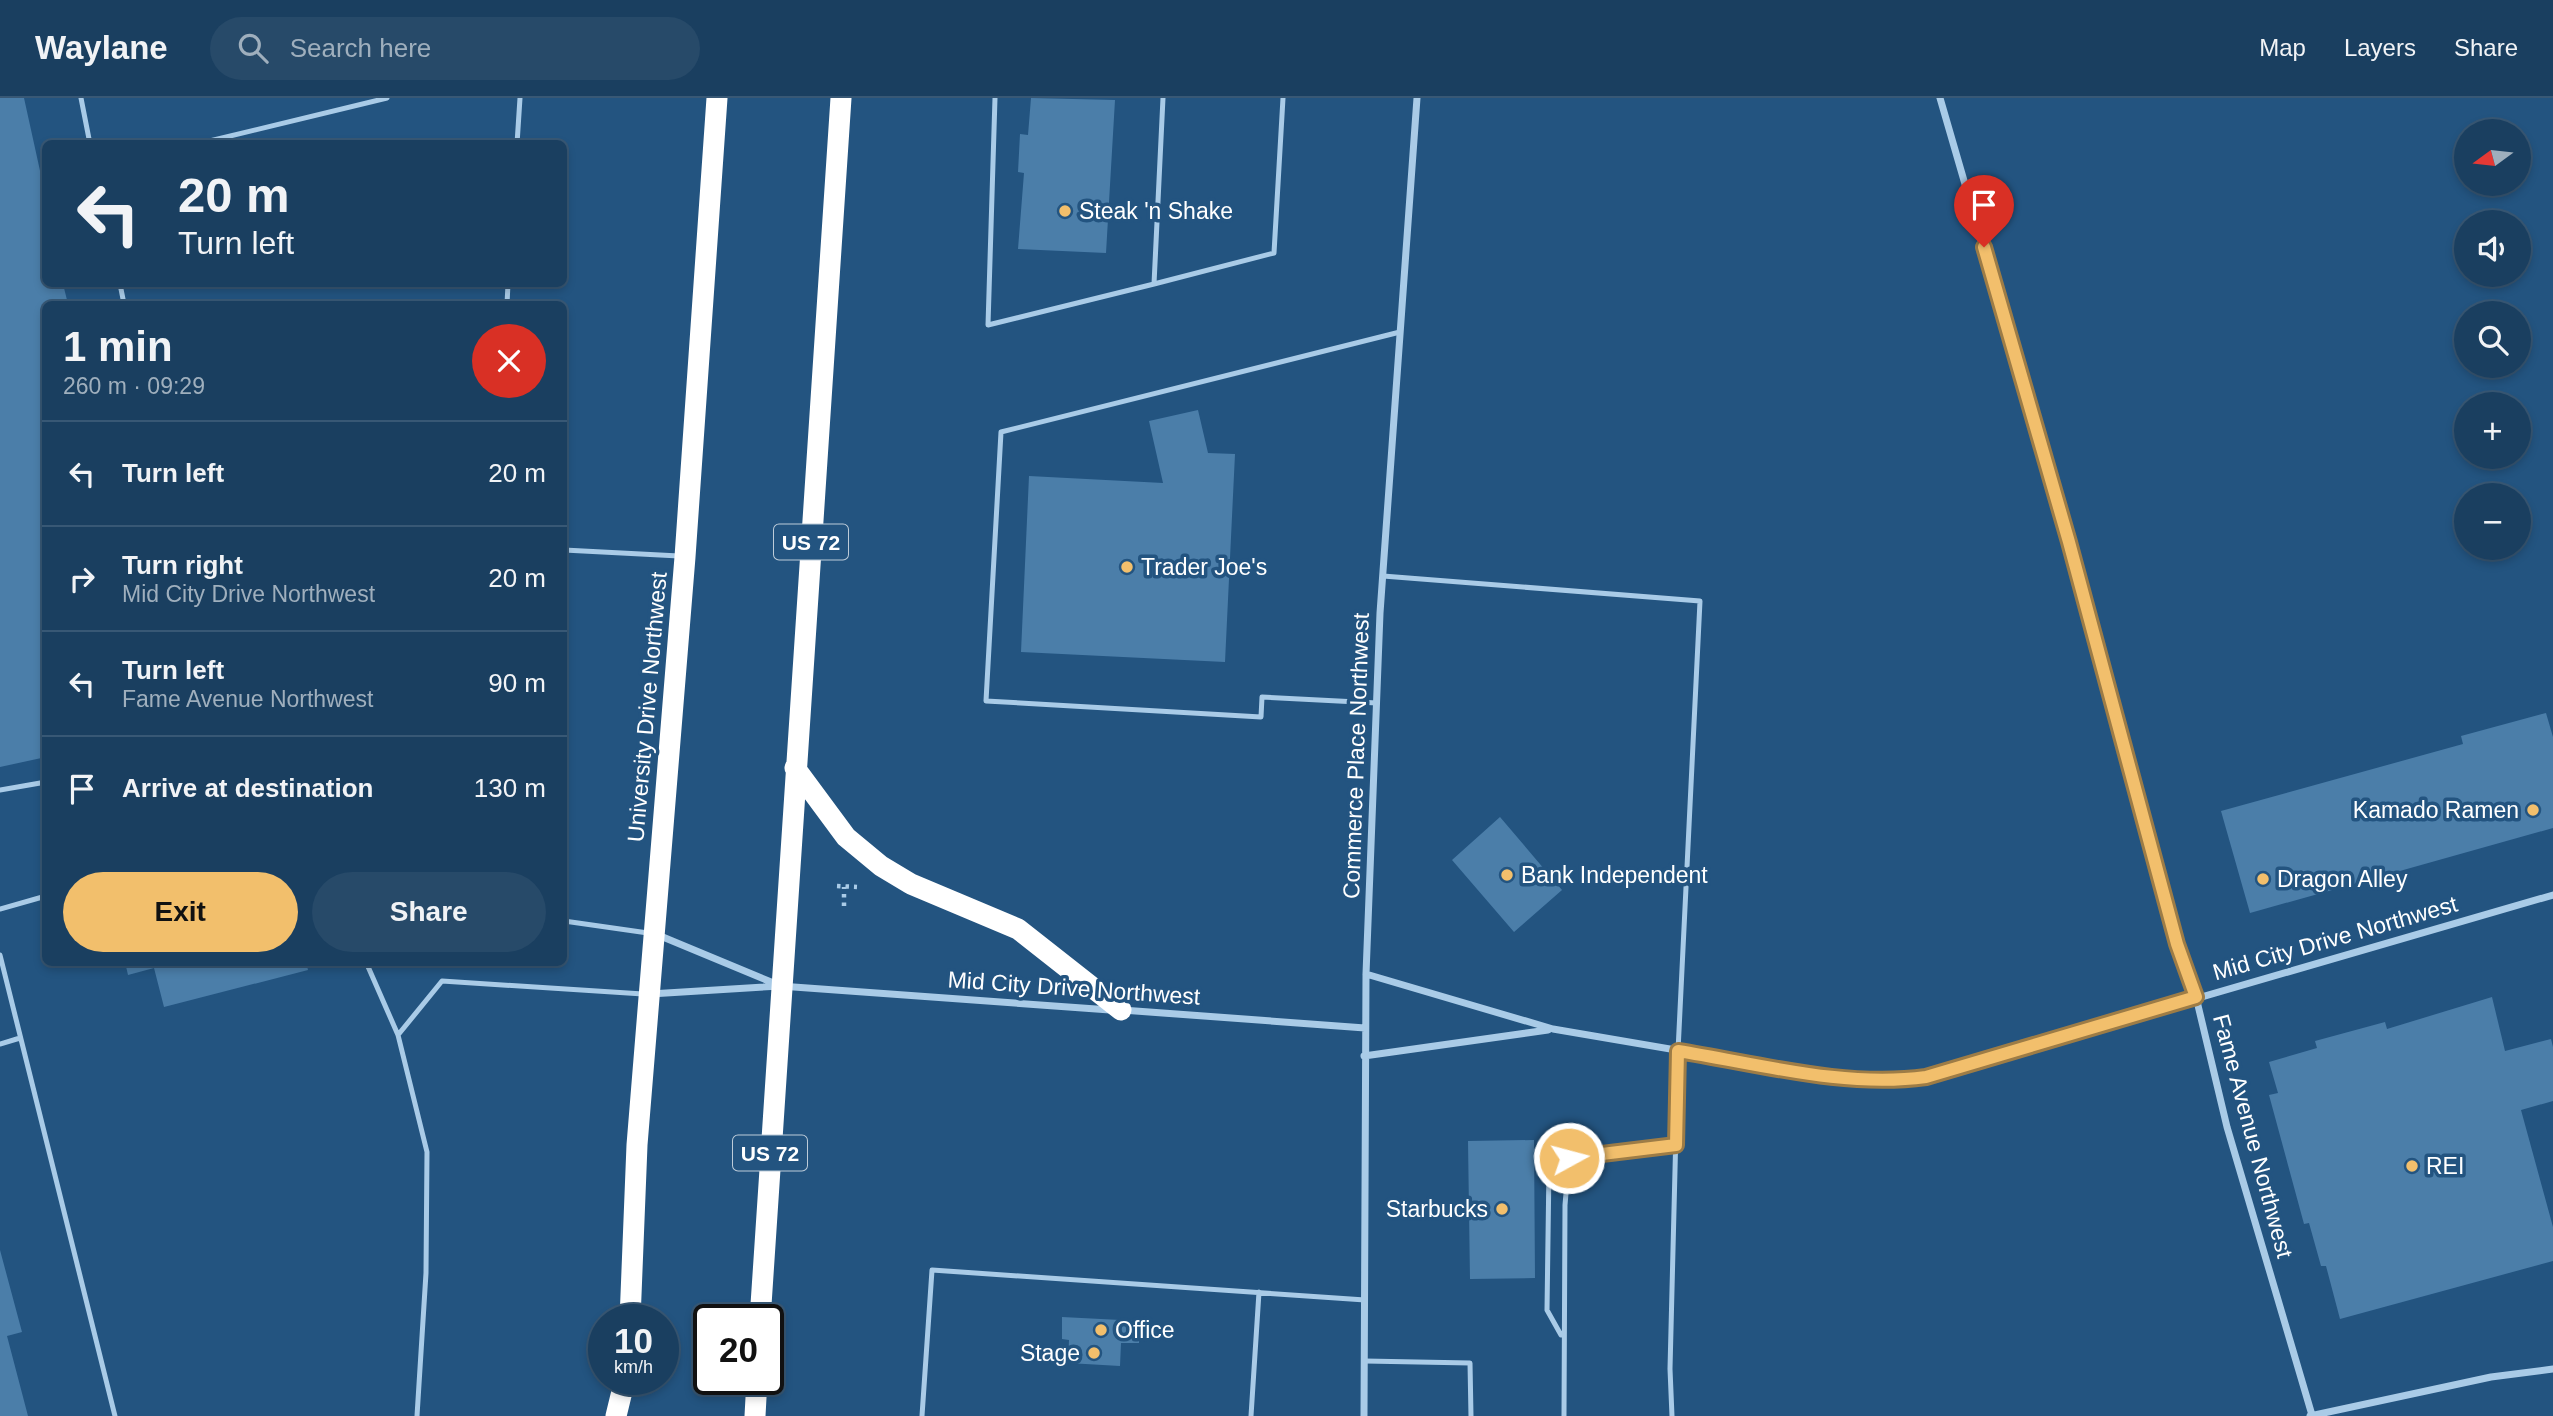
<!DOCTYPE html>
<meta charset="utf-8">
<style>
:root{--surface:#1a3f60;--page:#274a69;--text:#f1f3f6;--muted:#9fafbd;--line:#385875;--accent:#f2bf6c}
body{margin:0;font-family:Helvetica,sans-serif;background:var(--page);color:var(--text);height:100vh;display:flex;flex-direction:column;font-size:26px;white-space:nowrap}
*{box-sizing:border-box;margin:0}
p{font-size:23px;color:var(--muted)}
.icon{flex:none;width:38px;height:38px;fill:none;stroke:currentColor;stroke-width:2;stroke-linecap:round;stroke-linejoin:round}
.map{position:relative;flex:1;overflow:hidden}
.side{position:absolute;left:42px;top:203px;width:525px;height:665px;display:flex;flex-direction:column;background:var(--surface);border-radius:10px;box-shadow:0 4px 10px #0003,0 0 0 2px var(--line)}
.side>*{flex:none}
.hud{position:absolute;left:42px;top:42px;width:525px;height:147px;border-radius:10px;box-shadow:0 4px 10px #0003,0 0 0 2px var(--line);background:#1a3f60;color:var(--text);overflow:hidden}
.needle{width:46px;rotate:255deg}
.fabs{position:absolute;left:2454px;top:21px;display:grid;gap:14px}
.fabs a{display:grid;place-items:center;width:77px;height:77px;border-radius:50%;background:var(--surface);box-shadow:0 4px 10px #0003,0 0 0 2px var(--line);font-size:35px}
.speed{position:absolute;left:588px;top:1206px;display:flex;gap:14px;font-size:35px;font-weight:700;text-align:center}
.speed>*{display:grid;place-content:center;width:91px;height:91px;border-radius:50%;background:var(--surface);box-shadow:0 4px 10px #0003,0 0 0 2px var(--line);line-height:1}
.speed small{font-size:18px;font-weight:400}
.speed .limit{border:4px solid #111;border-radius:10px;background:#fff;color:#111}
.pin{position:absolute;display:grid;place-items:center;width:60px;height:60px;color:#fff;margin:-72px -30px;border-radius:50% 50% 50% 0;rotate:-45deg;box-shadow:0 0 7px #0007}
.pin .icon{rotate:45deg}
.me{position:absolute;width:77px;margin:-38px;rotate:83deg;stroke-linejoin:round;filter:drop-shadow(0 0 5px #0008)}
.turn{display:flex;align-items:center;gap:24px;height:147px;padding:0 21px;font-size:32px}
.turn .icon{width:91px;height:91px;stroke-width:2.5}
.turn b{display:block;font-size:49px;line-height:60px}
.round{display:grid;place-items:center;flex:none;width:74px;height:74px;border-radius:37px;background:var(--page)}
.overview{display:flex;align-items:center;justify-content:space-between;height:119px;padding:0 21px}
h1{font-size:42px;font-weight:700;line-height:52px}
.primary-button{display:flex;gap:14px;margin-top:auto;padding:14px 21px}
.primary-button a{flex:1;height:80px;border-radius:42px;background:var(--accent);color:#111;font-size:28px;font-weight:700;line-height:80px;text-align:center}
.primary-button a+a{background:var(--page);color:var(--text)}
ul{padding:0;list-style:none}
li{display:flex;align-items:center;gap:21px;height:105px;padding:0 21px;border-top:2px solid var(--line)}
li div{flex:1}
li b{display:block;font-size:26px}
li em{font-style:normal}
header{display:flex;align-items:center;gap:42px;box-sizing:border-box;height:98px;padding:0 35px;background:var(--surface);border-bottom:2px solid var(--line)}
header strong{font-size:33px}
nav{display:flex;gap:38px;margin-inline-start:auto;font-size:24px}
.search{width:490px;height:63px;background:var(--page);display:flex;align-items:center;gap:18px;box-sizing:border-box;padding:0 24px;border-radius:38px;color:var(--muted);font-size:26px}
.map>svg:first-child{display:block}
</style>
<header>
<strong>Waylane</strong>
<div class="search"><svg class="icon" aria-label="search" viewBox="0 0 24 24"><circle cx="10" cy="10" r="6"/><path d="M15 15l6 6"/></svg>Search here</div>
<nav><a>Map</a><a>Layers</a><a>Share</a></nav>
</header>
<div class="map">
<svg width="2553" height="1318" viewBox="0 0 2553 1318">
<rect width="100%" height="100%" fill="#235480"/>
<!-- building -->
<path fill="#4b7ea9" d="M 0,0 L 24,0 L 46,100 L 46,186 L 63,186 L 68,206 L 46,206 L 46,659 L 0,669 Z
M 1031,0 L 1115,2 L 1106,155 L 1018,151 L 1024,75 L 1018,74 L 1020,36 L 1028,37 Z
M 1198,312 L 1208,355 L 1235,356 L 1225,564 L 1021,554 L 1029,378 L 1163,385 L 1149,323 Z
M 2546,615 L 2553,639 L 2553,730 L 2250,815 L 2221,713 L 2463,646 L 2461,638 Z
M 1500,719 L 1562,792 L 1514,834 L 1452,762 Z
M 125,864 L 306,864 L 308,872 L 164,909 L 154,870 L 128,877 Z
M 2492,899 L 2505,953 L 2551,941 L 2553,949 L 2553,1003 L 2521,1012 L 2553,1129 L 2553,1163 L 2340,1221 L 2326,1168 L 2321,1168 L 2309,1125 L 2304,1126 L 2269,997 L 2278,995 L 2269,964 L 2317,950 L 2315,943 L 2385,924 L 2387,931 Z
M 1534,1042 L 1535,1180 L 1470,1181 L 1468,1043 Z
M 0,1152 L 22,1234 L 7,1238 L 28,1318 L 0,1318 Z
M 1062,1219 L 1140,1223 L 1139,1245 L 1121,1245 L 1120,1268 L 1068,1265 L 1069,1242 L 1062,1241 Z"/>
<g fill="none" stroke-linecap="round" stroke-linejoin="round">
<!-- path -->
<path stroke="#a9cbe7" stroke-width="4.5" stroke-dasharray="3.5 5" stroke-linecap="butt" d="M 837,788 L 857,789
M 844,808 L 844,789"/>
<!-- lane -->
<path stroke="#a9cbe7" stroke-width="5" d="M 81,0 L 90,46
M 995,0 L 988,227 L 1154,186
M 1163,0 L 1154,186 L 1274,155 L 1283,0
M 197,46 L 387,0
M 517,46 L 520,0
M 120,186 L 124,206
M 507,206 L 508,186
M 564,452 L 679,458
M 1383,478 L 1700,503 L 1678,953 L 1670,1271 L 1672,1318
M 1377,605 L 1262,599 L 1261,619 L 986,603 L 1001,334 L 1400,234
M 0,692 L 46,684
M 0,811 L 46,798
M 564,823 L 648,835
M 0,857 L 115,1318
M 366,864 L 398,937
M 0,946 L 20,940
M 1561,1237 L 1547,1212 L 1549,1069 L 1569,1060
M 1365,1263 L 1470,1265 L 1471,1318
M 417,1318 L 426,1175 L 427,1054 L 398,937 L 442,883 L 643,896
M 922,1318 L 932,1172 L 1365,1202
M 1251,1318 L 1259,1194
M 1564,1318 L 1565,1107 L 1569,1060 L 1676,1047"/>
<!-- street -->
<path stroke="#a9cbe7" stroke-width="7" d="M 1940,0 L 2069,444 L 2177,846 L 2196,899 L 2227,1029 L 2312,1317
M 658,837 L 776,886
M 1366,876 L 1553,931 L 1852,982 L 1892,984 L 1926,979 L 2553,797
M 650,896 L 780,888 L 1110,912
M 1122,912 L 1365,930
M 1364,958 L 1548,932
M 1364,1318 L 1366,876 L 1380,515 L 1417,0
M 2310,1318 L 2491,1279 L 2553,1271"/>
<!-- highway -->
<path stroke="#fff" stroke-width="21" d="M 795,670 L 846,739 L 881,768 L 911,786 L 1018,831 L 1121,912
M 630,1222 L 637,1047 L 685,459 L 717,0
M 760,1222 L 841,0
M 616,1318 L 625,1281
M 755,1318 L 757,1281"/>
</g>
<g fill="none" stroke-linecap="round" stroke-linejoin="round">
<defs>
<path id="route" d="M 1569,1060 L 1676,1047 L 1678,953 C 1760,966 1844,990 1926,979 L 2196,899 L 2177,846 L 2069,444 L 1984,149"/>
</defs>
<!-- route casing -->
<use href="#route" stroke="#9d7c46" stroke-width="18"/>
<!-- route -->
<use href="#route" stroke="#f2bf6c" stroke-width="12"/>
</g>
<!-- markers -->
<g fill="#f2bf6c" stroke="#235480" stroke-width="2.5">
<circle cx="1065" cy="113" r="7"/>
<circle cx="1127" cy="469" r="7"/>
<circle cx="2533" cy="712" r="7"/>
<circle cx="1507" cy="777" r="7"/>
<circle cx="2263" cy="781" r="7"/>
<circle cx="2412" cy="1068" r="7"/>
<circle cx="1502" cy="1111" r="7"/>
<circle cx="1101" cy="1232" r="7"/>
<circle cx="1094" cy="1255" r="7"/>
</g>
<g text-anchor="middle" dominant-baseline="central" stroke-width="7" stroke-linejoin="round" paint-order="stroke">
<!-- shield labels -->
<g fill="#235480" stroke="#bdccd9" stroke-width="2">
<rect x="774" y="426.5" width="74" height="35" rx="5"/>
<rect x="733" y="1037.5" width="74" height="35" rx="5"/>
</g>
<g font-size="21" font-weight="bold" fill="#fff">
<text x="811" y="444">US 72</text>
<text x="770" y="1055">US 72</text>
</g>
<!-- poi labels -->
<g font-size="23" fill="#fff" stroke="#235480" text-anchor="start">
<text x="1079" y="113">Steak 'n Shake</text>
<text x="1141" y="469">Trader Joe's</text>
<text x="2519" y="712" text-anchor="end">Kamado Ramen</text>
<text x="1521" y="777">Bank Independent</text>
<text x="2277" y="781">Dragon Alley</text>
<text x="2426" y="1068">REI</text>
<text x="1488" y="1111" text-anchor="end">Starbucks</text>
<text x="1115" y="1232">Office</text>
<text x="1080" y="1255" text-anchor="end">Stage</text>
</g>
<!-- street labels -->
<g font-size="23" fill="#fff" stroke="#235480">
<text transform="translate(647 609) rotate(-85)">University Drive Northwest</text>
<text transform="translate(1356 658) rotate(-88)">Commerce Place Northwest</text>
<text transform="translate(2335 840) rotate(-16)">Mid City Drive Northwest</text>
<text transform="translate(1074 890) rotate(4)">Mid City Drive Northwest</text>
<text transform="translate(2253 1038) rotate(75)">Fame Avenue Northwest</text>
</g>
</g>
</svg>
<div class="fabs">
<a><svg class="needle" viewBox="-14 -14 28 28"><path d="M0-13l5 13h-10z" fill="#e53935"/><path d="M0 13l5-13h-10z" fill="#9fafbd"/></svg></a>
<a><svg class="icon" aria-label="sound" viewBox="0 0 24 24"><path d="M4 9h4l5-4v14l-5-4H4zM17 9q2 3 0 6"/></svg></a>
<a><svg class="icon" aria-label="search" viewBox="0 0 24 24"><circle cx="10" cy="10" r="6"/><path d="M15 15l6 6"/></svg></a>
<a>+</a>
<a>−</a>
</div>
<div class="speed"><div>10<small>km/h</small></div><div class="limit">20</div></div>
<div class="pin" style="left:1984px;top:149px;background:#d93025"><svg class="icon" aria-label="arrive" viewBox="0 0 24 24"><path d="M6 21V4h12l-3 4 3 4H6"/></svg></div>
<svg class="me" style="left:1569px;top:1060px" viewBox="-20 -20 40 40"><circle r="17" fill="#f2bf6c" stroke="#fff" stroke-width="3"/><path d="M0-11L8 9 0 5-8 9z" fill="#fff"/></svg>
<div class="hud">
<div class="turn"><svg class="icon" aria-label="left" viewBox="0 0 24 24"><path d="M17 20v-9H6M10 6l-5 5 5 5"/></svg><div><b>20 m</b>Turn left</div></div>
</div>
<section class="side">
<div class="overview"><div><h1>1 min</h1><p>260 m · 09:29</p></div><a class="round" style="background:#d93025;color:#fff"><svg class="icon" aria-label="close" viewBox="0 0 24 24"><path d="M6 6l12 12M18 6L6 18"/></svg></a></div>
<ul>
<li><svg class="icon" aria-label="left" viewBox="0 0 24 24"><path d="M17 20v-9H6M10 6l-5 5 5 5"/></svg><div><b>Turn left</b></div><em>20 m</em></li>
<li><svg class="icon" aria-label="right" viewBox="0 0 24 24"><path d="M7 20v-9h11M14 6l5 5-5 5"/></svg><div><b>Turn right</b><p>Mid City Drive Northwest</p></div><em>20 m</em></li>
<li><svg class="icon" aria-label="left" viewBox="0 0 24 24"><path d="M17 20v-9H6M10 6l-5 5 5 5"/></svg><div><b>Turn left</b><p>Fame Avenue Northwest</p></div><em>90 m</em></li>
<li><svg class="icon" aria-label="arrive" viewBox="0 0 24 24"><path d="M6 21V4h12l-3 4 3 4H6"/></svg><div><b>Arrive at destination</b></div><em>130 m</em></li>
</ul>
<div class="primary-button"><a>Exit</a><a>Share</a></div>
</section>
</div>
